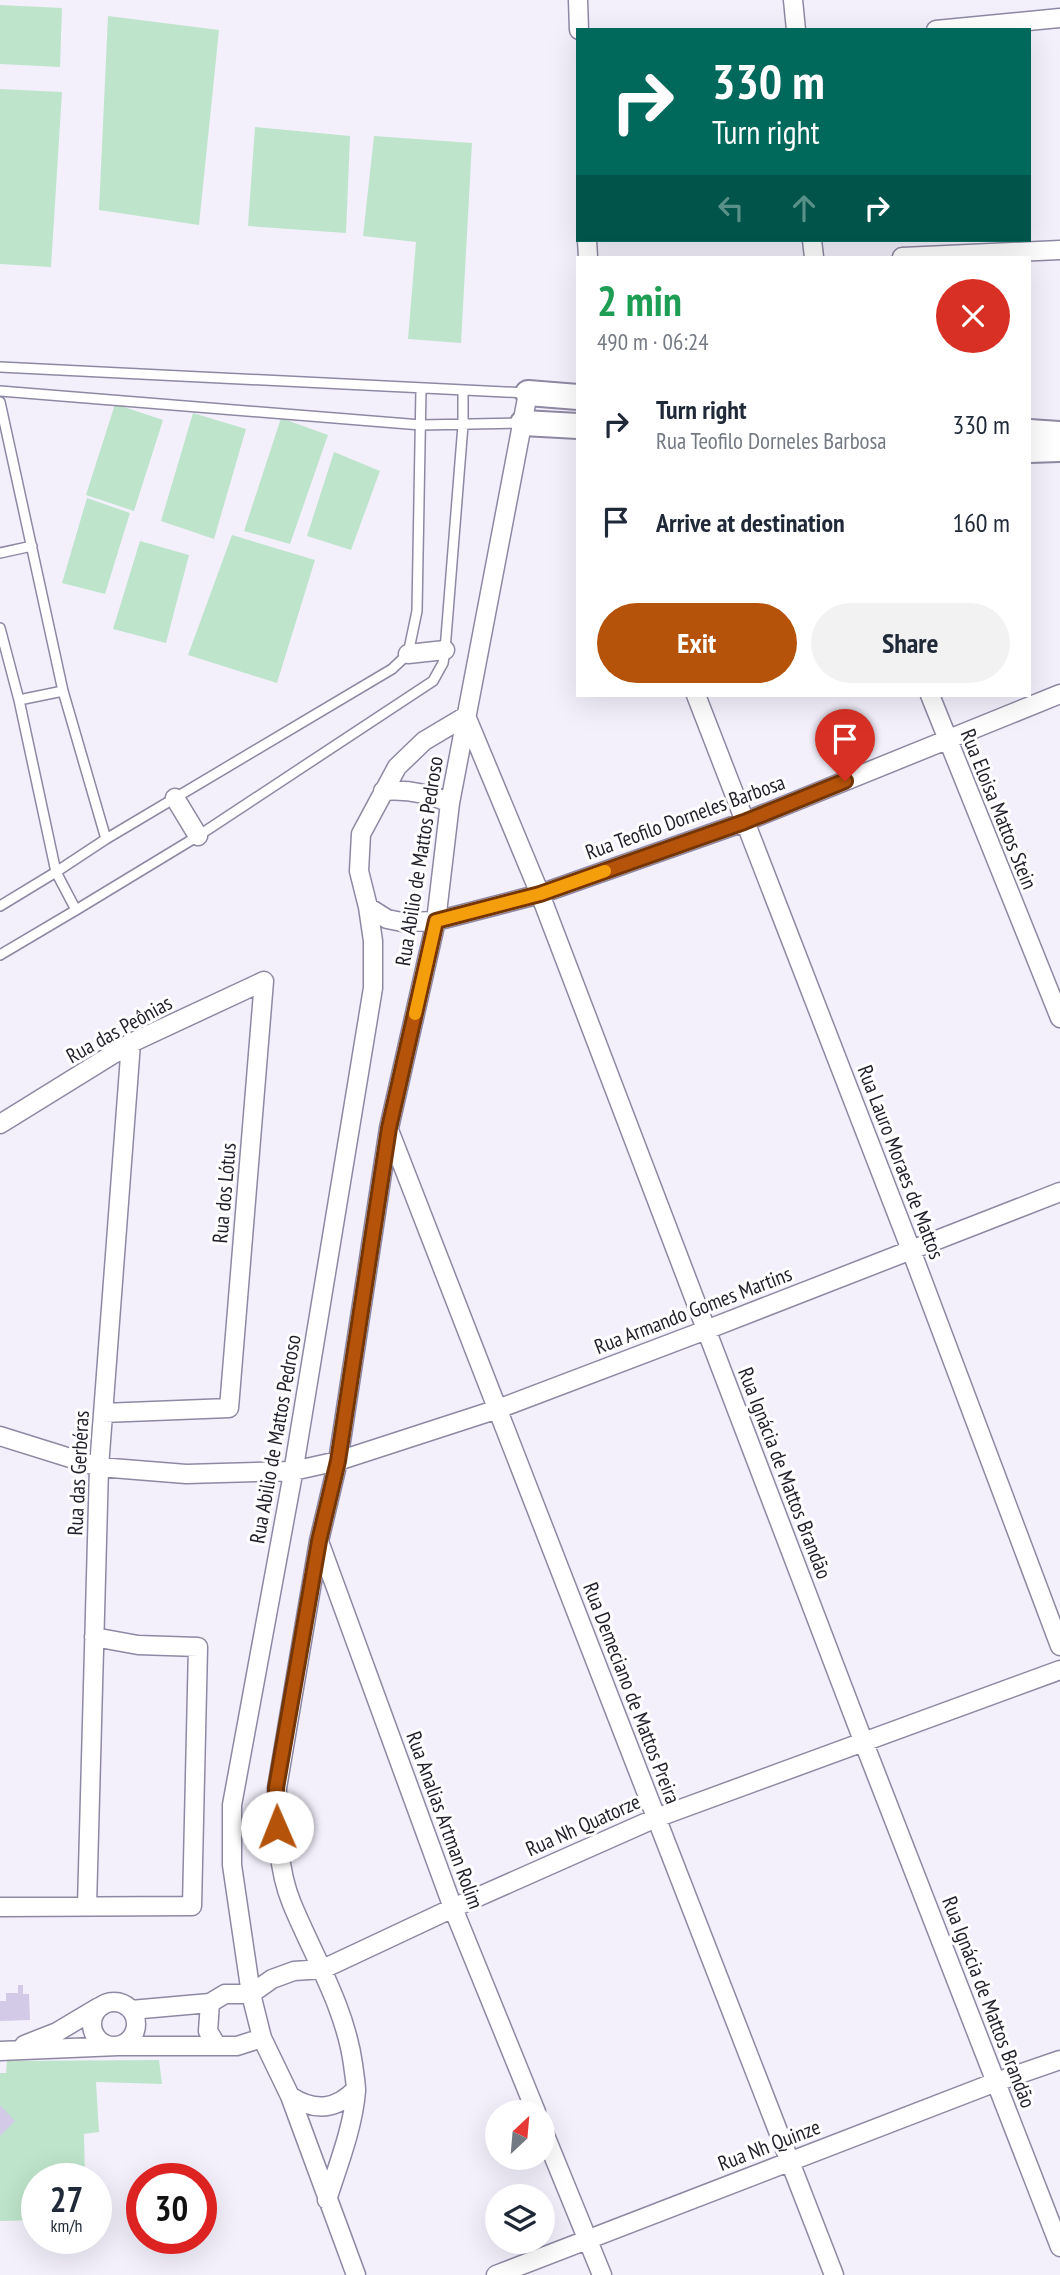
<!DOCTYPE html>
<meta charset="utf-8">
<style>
:root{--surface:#fff;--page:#f2f2f3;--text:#1f2937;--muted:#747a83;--accent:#b45309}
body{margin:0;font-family:"PT Sans Narrow",sans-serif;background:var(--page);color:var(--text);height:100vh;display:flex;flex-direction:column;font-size:26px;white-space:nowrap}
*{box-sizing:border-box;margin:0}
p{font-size:23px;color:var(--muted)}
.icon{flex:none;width:38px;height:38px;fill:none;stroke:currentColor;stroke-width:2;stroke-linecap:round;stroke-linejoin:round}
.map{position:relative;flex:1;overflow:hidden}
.drawer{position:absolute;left:576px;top:256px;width:455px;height:441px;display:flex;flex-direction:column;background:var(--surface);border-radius:0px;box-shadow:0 7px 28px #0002}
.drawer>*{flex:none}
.guide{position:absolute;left:576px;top:28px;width:455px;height:214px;border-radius:0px;box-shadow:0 7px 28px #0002;background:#00695c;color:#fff;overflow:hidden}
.needle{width:46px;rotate:26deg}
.fabs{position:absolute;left:485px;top:2100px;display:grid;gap:14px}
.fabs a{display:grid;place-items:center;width:70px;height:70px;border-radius:50%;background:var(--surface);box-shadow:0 7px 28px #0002;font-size:35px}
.speed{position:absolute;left:21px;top:2163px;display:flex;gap:14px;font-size:35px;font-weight:700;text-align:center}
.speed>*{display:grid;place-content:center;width:91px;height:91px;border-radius:50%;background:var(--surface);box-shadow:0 7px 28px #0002;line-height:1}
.speed small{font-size:18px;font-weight:400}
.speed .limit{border:10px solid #d22;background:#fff;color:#111}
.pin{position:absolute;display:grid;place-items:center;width:60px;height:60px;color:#fff;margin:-72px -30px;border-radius:50% 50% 50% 0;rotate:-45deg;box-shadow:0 0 7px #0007}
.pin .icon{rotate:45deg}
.me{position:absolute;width:77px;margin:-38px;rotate:359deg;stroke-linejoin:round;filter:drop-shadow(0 0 5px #0008)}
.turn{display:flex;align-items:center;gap:24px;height:147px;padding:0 21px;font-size:32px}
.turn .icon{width:91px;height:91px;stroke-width:2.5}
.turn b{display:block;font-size:49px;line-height:60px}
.lanes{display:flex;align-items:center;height:66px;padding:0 21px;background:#0003;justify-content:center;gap:35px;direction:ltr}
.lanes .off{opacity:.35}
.round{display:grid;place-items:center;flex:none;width:74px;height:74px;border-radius:37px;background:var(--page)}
.summary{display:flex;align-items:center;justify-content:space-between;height:119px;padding:0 21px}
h1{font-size:42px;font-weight:600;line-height:52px;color:#1e9e55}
.button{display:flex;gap:14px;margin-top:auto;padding:14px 21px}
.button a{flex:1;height:80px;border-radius:42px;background:var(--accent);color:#fff;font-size:28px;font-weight:600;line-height:80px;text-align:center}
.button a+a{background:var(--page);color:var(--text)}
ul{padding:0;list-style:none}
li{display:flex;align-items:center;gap:21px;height:98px;padding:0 21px}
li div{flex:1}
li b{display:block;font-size:26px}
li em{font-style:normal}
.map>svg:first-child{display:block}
</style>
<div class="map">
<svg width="1060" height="2275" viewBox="0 0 1060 2275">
<rect width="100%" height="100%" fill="#f3f0fc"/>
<!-- green -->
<path fill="#bee4cb" d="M 0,5 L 62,8 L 60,67 L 0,64 Z
M 108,16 L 219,30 L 199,225 L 99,210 Z
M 0,89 L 62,92 L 51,267 L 0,264 Z
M 255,127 L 350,136 L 346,233 L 248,226 Z
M 374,136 L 472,143 L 461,343 L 408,339 L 416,242 L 363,236 Z
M 115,404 L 163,420 L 134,511 L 86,495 Z
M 193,413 L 246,429 L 214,539 L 161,521 Z
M 281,418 L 328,435 L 290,544 L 244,531 Z
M 334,452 L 380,471 L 351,550 L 307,536 Z
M 87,498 L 130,513 L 105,594 L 62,583 Z
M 232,535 L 315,560 L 277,683 L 188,655 Z
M 140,541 L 189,555 L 166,643 L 113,629 Z
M 159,2060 L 162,2084 L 96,2082 L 99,2132 L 84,2134 L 85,2179 L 37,2179 L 37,2220 L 0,2221 L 0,2073 L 6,2073 L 7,2061 Z"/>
<!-- building -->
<path fill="#d2cae7" d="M 18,1985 L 23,1985 L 23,1994 L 29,1994 L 30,2020 L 0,2021 L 0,2001 L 6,2001 L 6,1993 L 18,1993 Z
M 0,2105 L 15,2121 L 0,2136 Z"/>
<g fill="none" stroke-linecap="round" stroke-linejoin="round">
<defs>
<path id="lane" d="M 0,367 L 526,393
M 421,389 L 417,611 L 408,654 L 392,669 L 106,839 L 56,872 L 76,910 L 198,836 L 433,681 L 443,663 L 445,650 L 463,425 L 463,391
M 0,391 L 421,425 L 522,423
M 0,402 L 63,691 L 106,839
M 0,553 L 32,546
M 0,628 L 19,700 L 56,872 L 0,906
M 19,700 L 63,691
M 0,955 L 76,910"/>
<path id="street" d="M 578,0 L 579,30
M 793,0 L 796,30
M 936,30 L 1060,18
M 587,240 L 588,257
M 812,240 L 814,257
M 902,257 L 1060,250
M 408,654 L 445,650
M 696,695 L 911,1250 L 1060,1646
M 930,695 L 1060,1018
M 466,716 L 540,894 L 864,1743 L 1060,2247
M 383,791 C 407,789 428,793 450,803
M 175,798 L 198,836
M 368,907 L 387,919 L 402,922 L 436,921 L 540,894 L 744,822 L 1060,694
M 0,1124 L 131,1043 L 264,981 L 229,1408 L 103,1413
M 389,1130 L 834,2275
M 0,1436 L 99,1467 L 186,1474 L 293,1471 L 338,1461 L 498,1409 L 706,1330 L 1060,1192
M 320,1544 L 453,1908 L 536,2112
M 87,1906 L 99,1467 L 131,1043
M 0,1907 L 192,1906 L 198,1647 L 138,1645 L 94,1637
M92 2024a22 22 0 1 1 44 0a22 22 0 1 1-44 0Z
M 210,2003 L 208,2031 L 217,2046
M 131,2010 L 210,2003 L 225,1994 L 251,1994 L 272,1979 L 294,1971 L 323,1969 L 453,1908 L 656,1818 L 1060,1670
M 24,2045 L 57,2032 L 99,2007
M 0,2051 L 118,2046 L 237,2046 L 262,2038
M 290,2096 C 315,2112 336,2110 356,2089
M 542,2128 L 602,2275
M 327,2200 C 338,2165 353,2128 356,2091 C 356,2083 354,2073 353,2064 C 345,2007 314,1957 292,1904 C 277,1868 277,1827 277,1788 L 319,1541 L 338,1461 L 389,1128 L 436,921 L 450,803 L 528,393
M 356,2275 L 290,2096 L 262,2038 L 251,1994 L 232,1865 L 232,1805 L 292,1479 L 373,988 L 373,941 L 368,907 L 359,871 L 361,834 L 397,767 L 424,741 L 466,716
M 496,2275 L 996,2082 L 1060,2060"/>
<path id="secondary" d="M 528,393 L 578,397
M 523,423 L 578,426
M 1029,432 L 1060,434
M 1029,450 L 1060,449"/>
</defs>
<!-- lane casing -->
<use href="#lane" stroke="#8f88a3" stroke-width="12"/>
<!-- street casing -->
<use href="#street" stroke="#8f88a3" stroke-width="21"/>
<!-- secondary casing -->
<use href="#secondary" stroke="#8f88a3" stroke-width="28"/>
<!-- lane -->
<use href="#lane" stroke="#fff" stroke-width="9"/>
<!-- street -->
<use href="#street" stroke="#fff" stroke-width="18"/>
<!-- secondary -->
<use href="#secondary" stroke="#fff" stroke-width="24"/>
</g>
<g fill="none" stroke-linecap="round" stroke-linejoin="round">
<defs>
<path id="route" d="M 277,1827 L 276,1788 L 319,1541 L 338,1461 L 389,1128 L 436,921 L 540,894 L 744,822 L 845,781"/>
</defs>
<!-- route casing -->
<use href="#route" stroke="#753606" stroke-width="18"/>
<!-- route -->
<use href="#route" stroke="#b45309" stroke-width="12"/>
<!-- slow -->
<path stroke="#f59e0b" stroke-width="12" d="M 415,1014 L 436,921 L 540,894 L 605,871"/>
</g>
<g text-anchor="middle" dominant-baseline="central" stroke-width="6" stroke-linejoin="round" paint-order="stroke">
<!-- street labels -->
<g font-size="21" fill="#221f2a" stroke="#fff">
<text transform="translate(999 809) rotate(68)">Rua Eloisa Mattos Stein</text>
<text transform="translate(685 817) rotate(-20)">Rua Teofilo Dorneles Barbosa</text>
<text transform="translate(419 861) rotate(-81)">Rua Abilio de Mattos Pedroso</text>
<text transform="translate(119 1029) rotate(-29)">Rua das Peônias</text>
<text transform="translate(901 1162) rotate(69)">Rua Lauro Moraes de Mattos</text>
<text transform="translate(224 1193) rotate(-85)">Rua dos Lótus</text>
<text transform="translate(693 1310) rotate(-21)">Rua Armando Gomes Martins</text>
<text transform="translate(275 1439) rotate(-80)">Rua Abilio de Mattos Pedroso</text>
<text transform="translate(78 1473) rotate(-87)">Rua das Gerbéras</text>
<text transform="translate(785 1473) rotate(69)">Rua Ignácia de Mattos Brandão</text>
<text transform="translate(632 1693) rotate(69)">Rua Demeciano de Mattos Preira</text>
<text transform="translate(445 1820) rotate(70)">Rua Analias Artman Rolim</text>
<text transform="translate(583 1825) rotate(-24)">Rua Nh Quatorze</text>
<text transform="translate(989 2002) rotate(69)">Rua Ignácia de Mattos Brandão</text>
<text transform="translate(769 2145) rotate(-21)">Rua Nh Quinze</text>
</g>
</g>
</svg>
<div class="fabs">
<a><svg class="needle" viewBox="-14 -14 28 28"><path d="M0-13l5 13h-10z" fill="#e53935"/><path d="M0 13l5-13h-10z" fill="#747a83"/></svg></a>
<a><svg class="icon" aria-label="layers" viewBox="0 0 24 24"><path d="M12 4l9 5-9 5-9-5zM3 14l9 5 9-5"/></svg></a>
</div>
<div class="speed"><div>27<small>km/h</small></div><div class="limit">30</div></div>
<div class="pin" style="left:845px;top:781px;background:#d93025"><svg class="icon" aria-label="arrive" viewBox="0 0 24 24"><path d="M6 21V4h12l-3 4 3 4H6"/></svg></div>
<svg class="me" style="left:277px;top:1827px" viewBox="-20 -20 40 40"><circle r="19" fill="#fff"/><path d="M0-13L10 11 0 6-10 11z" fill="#b45309"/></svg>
<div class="guide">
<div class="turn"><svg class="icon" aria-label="right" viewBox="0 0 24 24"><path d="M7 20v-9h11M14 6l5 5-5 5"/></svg><div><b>330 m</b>Turn right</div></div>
<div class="lanes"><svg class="icon off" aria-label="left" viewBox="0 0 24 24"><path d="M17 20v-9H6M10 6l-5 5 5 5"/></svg><svg class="icon off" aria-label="ahead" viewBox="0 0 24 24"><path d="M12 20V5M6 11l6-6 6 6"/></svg><svg class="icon" aria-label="right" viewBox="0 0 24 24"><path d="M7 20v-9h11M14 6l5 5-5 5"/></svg></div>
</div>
<section class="drawer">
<div class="summary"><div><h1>2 min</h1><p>490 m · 06:24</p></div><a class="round" style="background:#d93025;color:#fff"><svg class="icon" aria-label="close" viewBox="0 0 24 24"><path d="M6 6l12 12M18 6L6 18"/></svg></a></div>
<ul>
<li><svg class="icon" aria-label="right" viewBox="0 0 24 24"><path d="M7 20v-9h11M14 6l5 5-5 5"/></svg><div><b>Turn right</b><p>Rua Teofilo Dorneles Barbosa</p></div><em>330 m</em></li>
<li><svg class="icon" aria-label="arrive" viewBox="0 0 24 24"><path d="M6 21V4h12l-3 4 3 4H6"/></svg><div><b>Arrive at destination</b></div><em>160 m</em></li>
</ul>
<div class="button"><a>Exit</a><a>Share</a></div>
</section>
</div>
